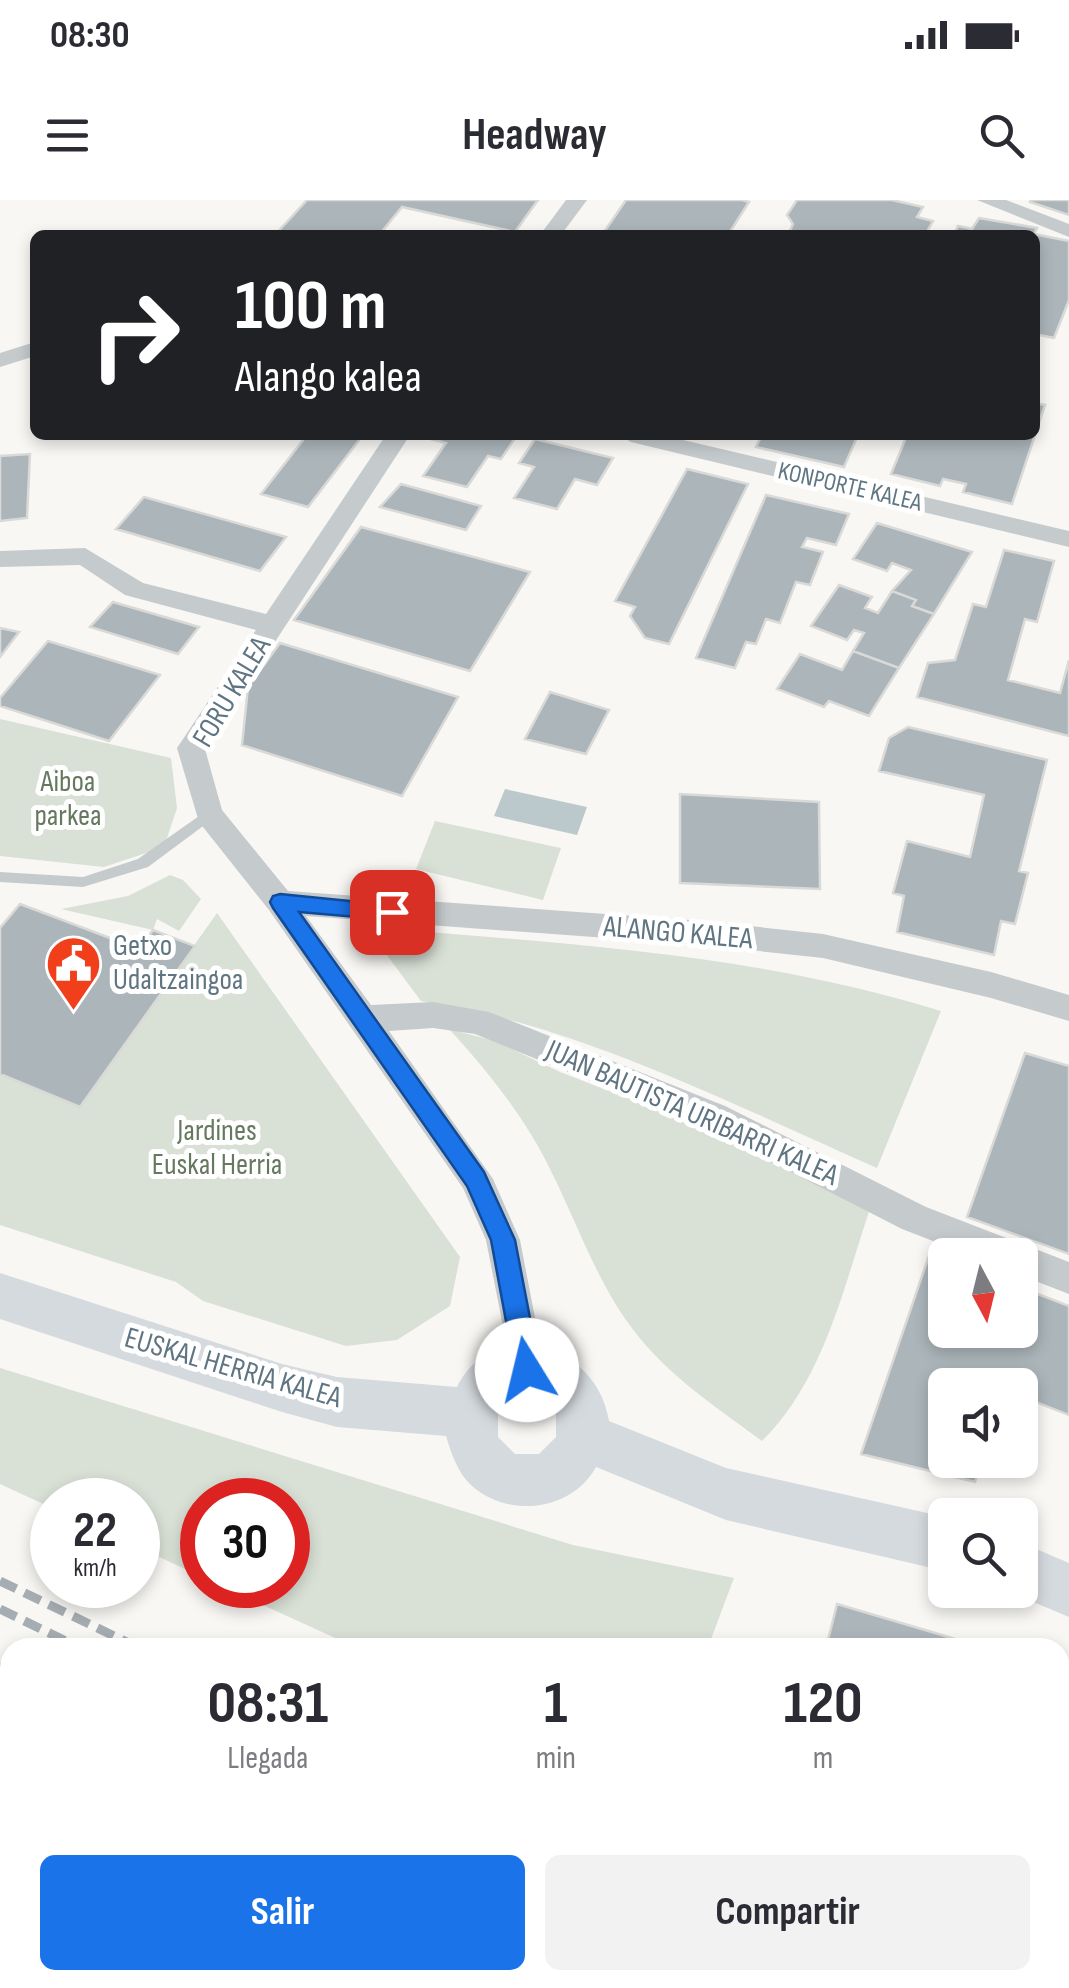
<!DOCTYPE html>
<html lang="es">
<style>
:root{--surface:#fff;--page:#f2f2f3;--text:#2b2b33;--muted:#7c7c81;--accent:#1a73e8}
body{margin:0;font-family:"Sofia Sans Condensed",sans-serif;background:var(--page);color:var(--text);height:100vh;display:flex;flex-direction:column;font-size:38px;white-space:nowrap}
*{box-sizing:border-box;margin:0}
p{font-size:32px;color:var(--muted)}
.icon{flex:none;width:55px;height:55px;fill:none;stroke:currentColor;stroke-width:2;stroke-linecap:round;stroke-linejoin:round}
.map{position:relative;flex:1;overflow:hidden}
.drawer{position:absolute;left:0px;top:1438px;width:1070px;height:352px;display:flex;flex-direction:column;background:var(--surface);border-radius:30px 30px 0 0;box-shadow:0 5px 15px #0003}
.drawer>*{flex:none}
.top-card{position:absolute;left:30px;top:30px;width:1010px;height:210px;border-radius:15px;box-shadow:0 5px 15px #0003;background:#202124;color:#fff;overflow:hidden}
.needle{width:65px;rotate:173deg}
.buttons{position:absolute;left:928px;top:1038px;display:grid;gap:20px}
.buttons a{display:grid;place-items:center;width:110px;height:110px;border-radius:15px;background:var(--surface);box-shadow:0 5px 15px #0003;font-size:50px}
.speed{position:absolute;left:30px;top:1278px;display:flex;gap:20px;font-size:50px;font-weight:700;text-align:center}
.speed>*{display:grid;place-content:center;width:130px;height:130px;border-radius:50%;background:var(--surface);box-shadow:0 5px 15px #0003;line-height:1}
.speed small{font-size:25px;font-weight:400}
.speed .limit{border:15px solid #d22;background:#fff;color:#111}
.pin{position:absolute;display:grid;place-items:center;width:85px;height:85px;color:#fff;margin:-42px;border-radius:20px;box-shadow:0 5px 15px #0006}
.me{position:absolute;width:110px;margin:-55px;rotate:351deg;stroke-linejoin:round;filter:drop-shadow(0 0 8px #0008)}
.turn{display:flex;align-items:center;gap:35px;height:210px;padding:0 40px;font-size:45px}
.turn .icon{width:130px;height:130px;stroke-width:2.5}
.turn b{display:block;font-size:70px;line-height:85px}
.eta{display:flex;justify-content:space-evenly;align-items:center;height:170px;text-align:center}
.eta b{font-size:60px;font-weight:700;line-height:70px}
.cta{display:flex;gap:20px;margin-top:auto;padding:20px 40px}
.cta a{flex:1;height:115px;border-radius:15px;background:var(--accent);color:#fff;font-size:40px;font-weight:700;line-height:115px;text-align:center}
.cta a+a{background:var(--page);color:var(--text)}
.status{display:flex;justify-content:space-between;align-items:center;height:70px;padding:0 50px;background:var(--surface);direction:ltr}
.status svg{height:28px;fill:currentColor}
header{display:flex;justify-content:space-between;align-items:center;height:130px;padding:0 40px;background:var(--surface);font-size:45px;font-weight:700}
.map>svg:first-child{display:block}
</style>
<div class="status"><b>08:30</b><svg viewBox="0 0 49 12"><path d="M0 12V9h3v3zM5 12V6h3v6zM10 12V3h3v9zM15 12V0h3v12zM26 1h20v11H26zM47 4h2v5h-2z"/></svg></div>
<header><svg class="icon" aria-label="menu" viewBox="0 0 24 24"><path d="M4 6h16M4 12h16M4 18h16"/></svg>Headway<svg class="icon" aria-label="search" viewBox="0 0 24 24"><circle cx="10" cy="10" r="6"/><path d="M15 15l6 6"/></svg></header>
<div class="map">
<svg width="1069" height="1788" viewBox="0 0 1069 1788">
<rect width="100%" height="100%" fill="#f8f7f4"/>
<!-- green -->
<path fill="#d9e0d5" d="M 0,519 L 171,558 L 177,608 L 164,647 L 104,667 L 0,656 Z
M 435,621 L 561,648 L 543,700 L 416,669 Z
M 170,675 L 183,680 L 201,699 L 179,731 L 157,719 L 153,730 L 61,709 L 128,696 Z
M 217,713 L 460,1057 L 450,1106 L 397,1140 L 346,1146 L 203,1101 L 176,1082 L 0,1025 L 0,874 L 80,907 Z
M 366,727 C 558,743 756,753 941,811 L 877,968 C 734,905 576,824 421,801 Z
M 449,829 L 495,841 L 560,872 L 875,994 C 845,1079 827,1177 762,1241 C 713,1205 661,1171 626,1120 C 594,1074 576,1021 551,971 C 527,920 487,870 449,829 Z
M 0,1168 L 573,1345 L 734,1378 L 708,1447 L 355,1447 L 219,1385 L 288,1385 L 288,1300 L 202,1300 L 202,1377 L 138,1347 L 138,1300 L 52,1300 L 52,1308 L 0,1284 Z
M 394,1780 L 583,1780 L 600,1788 L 391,1788 Z"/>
<!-- water -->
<path fill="#bbc9cd" d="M 505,589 L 587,607 L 577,635 L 494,616 Z"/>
<!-- building -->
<path fill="#abb5ba" stroke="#d9d9d7" stroke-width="2.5" d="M 307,0 L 538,0 L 515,32 L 402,7 L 379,35 L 275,35 Z
M 626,0 L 742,0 L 749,2 L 728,35 L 602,35 Z
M 797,0 L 892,0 L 923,7 L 917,17 L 933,21 L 925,35 L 788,35 L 793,24 L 787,15 Z
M 1069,0 L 1069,15 L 1030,2 L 1031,0 Z
M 979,18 L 1037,28 L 1034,34 L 1069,41 L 1069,100 L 1054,138 L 1035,134 L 1035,35 L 954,35 L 958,26 L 972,29 Z
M 1035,203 L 1045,205 L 1012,304 L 963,292 L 966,284 L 943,279 L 940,286 L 891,274 L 907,235 L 1035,235 Z
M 307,235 L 363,235 L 308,307 L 261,294 Z
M 429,235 L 517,235 L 501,259 L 488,256 L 467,287 L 423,276 L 446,243 L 427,238 Z
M 762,235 L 858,235 L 844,267 L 756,247 Z
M 535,239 L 613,258 L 597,285 L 575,279 L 557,309 L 514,298 L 534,267 L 519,263 Z
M 30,254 L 27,318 L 0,321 L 0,256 Z
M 687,269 L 748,284 L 669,444 L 645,438 L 630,416 L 635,407 L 615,401 Z
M 401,284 L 481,306 L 466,330 L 380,307 Z
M 766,295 L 849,314 L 836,345 L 807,338 L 802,347 L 823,352 L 810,385 L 796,382 L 780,423 L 766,419 L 756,444 L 746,442 L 735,468 L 696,458 Z
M 144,297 L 286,337 L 260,371 L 116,329 Z
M 877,323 L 972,352 L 934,414 L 912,406 L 916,400 L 892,391 L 911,370 L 892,363 L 887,371 L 853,359 Z
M 361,327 L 530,372 L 470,471 L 294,420 Z
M 1004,350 L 1054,361 L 1037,422 L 1025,419 L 1008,480 L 1060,493 L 1069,460 L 1069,536 L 917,497 L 928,463 L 955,460 L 973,404 L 986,407 Z
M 839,385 L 872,397 L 865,408 L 878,413 L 892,391 L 916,400 L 912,406 L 934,414 L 899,468 L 853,451 L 864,433 L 854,430 L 847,440 L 811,426 Z
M 113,402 L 199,427 L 178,454 L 90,427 Z
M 0,428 L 19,432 L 0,457 Z
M 48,441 L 160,475 L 109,541 L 0,506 L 0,498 Z
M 280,443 L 458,497 L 402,596 L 242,545 L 248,487 Z
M 853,451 L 899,468 L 869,516 L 829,501 L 824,507 L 777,489 L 800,454 L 842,470 Z
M 550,492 L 609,510 L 586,554 L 525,539 Z
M 908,527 L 1047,560 L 1019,671 L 1028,673 L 1015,724 L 1001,721 L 994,755 L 897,732 L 904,696 L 893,693 L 907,641 L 970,657 L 984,595 L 879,571 L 889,538 Z
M 680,594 L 819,602 L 820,689 L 680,683 Z
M 20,704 L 139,749 L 153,730 L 195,746 L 80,907 L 0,874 L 0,728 Z
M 1025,853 L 1069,866 L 1069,1054 L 967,1017 Z
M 932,1047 L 950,1055 L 945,1055 L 945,1130 L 1020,1130 L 1020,1087 L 1069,1106 L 1069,1215 L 1020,1196 L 1020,1185 L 945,1185 L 945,1260 L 982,1260 L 975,1282 L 861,1254 Z
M 837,1404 L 979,1446 L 985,1448 L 826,1448 Z
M 1060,1471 L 1069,1474 L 1069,1772 L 1060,1767 Z"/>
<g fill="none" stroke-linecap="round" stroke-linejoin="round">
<!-- lane -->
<path fill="#c5cacd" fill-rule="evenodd" d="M 209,609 L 214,610 L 216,614 L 214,618 L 148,667 L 83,687 L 0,682 L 0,672 L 83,677 L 138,659 Z
M 0,1462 L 10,1466 L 10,1485 L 0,1481 Z
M 617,1780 L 649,1780 L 653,1788 L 621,1788 Z
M 961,1780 L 993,1780 L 997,1788 L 965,1788 Z"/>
<!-- street -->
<path fill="#c5cacd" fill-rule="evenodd" d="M 566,0 L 587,0 L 561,35 L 540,35 Z
M 977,0 L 1006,0 L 1069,24 L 1069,37 Z
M 35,142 L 35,156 L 0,167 L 0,153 Z
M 386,235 L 410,235 L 205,549 L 222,610 L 288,691 L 703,721 L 823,734 L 991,772 L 1069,795 L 1069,821 L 991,798 L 823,758 L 703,745 L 306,716 L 371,805 L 433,802 L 489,812 L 725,906 L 926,1007 L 1069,1062 L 1069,1094 L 1020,1075 L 1020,1055 L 969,1055 L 902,1029 L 701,926 L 475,834 L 433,828 L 389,831 L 493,979 L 520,1040 L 545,1170 L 540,1182 L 527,1187 L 514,1182 L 486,1040 L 463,988 L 269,710 L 199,622 L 177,548 L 256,430 L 125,395 L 80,365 L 0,367 L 0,351 L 85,348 L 143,383 L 266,414 Z
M 619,235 L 662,235 L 1069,331 L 1069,347 L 631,242 Z"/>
<!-- secondary -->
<path fill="#d5dade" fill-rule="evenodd" d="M 0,1073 L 282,1164 L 337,1177 L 457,1187 C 493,1114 597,1142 609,1221 L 726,1268 L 945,1317 L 945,1371 L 726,1320 L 596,1267 C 572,1311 508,1319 471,1285 C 458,1273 451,1253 446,1236 L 337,1227 L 282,1212 L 0,1119 ZM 516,1194 L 538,1194 L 556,1211 L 556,1237 L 539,1254 L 515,1254 L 498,1237 L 498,1211 Z
M 1020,1342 L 1069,1363 L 1069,1417 L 1005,1390 L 1020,1390 Z"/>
<!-- rail -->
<path stroke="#a5adb2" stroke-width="9" stroke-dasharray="18 9" stroke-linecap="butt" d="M 0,1381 L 139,1448
M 0,1409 L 80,1448
M 768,1780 L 784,1788
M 835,1780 L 851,1788"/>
</g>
<!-- route -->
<path fill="#1a73e8" stroke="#114b97" stroke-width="2.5" d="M 280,694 L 399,706 L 403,712 L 399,718 L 392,720 L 299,712 L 484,972 L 515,1040 L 540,1170 L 536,1178 L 527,1182 L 518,1178 L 515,1170 L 491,1040 L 467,986 L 273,708 L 270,702 L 273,696 Z"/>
<!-- icons -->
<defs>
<symbol id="civic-pin" viewBox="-11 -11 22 30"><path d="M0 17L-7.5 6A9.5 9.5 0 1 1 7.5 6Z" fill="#f13e1b" stroke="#fff"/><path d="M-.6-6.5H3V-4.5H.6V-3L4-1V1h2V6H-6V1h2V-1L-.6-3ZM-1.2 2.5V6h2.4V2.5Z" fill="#fff"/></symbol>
</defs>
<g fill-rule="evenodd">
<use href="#civic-pin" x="42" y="732" width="63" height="86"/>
</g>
<g text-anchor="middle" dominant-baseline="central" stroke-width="10" stroke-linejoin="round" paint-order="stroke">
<!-- far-street labels -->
<g font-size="25" fill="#607582" stroke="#fff">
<text transform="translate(850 287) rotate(13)">KONPORTE KALEA</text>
</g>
<!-- street labels -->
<g font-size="30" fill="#607582" stroke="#fff">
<text transform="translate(232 492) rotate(-59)">FORU KALEA</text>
<text transform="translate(678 733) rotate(5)">ALANGO KALEA</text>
<text transform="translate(692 913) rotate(24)">JUAN BAUTISTA URIBARRI KALEA</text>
<text transform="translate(233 1168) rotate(16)">EUSKAL HERRIA KALEA</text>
</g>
<!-- park labels -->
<g font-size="30" fill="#66795f" stroke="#fff">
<text x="68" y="582">Aiboa<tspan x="68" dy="34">parkea</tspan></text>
<text x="217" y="931">Jardines<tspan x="217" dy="34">Euskal Herria</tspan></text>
</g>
<!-- poi labels -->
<g font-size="30" fill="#607582" stroke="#fff" text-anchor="start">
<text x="113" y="746">Getxo<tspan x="113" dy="34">Udaltzaingoa</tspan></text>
</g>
</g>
</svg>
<div class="buttons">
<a><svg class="needle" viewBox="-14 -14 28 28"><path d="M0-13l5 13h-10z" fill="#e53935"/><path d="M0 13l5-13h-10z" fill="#7c7c81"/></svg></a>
<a><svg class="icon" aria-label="sound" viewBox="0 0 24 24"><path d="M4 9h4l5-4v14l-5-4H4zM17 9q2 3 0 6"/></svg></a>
<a><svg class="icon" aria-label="search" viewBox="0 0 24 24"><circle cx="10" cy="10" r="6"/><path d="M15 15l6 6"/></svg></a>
</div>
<div class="speed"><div>22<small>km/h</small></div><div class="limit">30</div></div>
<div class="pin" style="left:392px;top:712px;background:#d93025"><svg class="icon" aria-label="arrive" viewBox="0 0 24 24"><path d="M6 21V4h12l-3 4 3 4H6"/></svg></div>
<svg class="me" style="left:527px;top:1170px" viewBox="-20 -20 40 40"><circle r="19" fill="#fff"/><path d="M0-13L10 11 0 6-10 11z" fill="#1a73e8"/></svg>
<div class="top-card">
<div class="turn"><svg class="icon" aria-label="right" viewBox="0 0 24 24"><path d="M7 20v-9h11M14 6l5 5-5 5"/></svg><div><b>100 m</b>Alango kalea</div></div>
</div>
<section class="drawer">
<div class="eta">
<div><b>08:31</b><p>Llegada</p></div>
<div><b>1</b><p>min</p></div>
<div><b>120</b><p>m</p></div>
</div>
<div class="cta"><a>Salir</a><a>Compartir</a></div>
</section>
</div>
